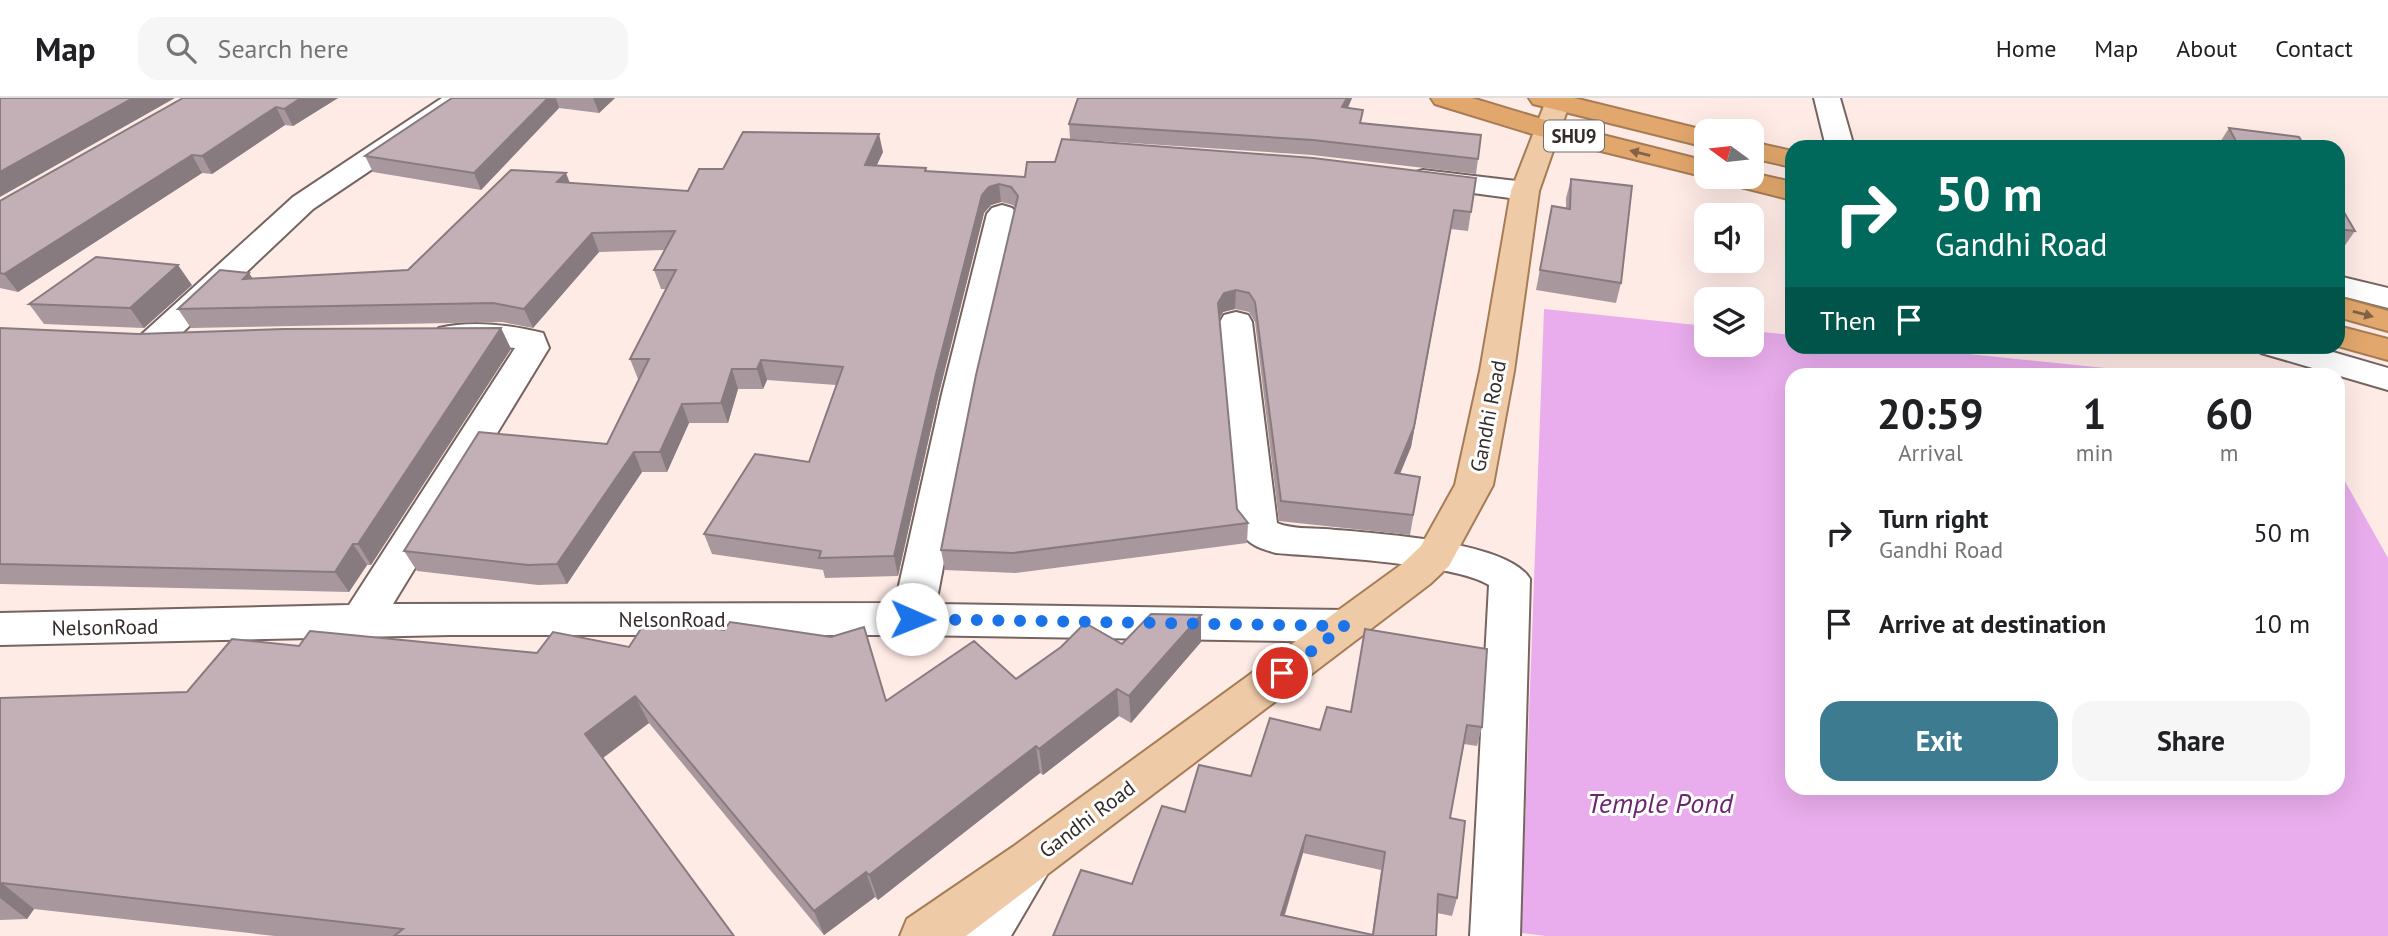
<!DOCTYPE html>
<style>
:root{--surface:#fff;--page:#f6f6f6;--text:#202124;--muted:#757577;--line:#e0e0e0;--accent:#3d7b91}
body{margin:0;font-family:"PT Sans",sans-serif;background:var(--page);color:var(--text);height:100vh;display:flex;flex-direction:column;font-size:26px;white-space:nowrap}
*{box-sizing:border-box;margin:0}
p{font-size:23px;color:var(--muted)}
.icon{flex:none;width:38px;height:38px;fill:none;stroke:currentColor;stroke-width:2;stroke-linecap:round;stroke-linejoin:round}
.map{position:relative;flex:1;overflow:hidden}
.drawer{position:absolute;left:1785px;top:270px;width:560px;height:427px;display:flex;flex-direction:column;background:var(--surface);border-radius:21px;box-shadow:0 7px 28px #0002}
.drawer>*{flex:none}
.guide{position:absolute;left:1785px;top:42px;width:560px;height:214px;border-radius:21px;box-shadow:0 7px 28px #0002;background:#00695c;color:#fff;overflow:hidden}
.needle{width:46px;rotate:285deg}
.fabs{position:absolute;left:1694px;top:21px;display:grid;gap:14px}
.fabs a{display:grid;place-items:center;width:70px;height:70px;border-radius:14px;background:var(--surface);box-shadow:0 7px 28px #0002;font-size:35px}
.pin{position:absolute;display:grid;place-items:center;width:60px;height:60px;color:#fff;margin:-30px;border:4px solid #fff;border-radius:50%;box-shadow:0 2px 7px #0007}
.me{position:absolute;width:77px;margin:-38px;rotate:91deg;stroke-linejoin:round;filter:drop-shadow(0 0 5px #0008)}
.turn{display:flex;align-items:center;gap:24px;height:147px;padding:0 35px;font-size:32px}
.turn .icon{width:91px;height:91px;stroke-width:2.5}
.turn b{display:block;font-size:49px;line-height:60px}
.then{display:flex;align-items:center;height:66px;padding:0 35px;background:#0003;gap:14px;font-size:26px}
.eta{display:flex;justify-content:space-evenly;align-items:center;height:119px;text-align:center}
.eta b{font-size:42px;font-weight:600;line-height:49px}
.primary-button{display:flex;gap:14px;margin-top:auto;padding:14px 35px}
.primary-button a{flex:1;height:80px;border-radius:21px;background:var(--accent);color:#fff;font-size:28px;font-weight:600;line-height:80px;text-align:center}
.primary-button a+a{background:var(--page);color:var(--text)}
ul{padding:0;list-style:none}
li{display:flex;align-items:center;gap:21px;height:91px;padding:0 35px}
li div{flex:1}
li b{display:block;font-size:26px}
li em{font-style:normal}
header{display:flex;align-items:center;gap:42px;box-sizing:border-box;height:98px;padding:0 35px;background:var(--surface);border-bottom:2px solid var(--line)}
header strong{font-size:33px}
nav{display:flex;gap:38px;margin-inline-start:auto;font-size:24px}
.search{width:490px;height:63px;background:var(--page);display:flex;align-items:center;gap:18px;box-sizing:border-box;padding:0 24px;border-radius:21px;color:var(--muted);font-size:26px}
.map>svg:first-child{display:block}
</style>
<header>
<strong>Map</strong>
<div class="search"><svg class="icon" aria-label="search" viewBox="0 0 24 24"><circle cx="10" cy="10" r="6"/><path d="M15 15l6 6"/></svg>Search here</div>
<nav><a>Home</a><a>Map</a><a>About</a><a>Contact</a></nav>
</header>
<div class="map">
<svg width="2388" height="838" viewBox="0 0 2388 838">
<rect width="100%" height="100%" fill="#ffebe6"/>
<!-- water -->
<path fill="#e9aded" d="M 1544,211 L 1706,228 L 1706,247 L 1752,247 L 1752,233 L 1792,237 L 1792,248 L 1900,249 L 2164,276 L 1792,276 L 1792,690 L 2338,690 L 2338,371 L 2388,460 L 2388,838 L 1546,838 L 1521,835 Z"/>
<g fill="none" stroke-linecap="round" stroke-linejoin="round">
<defs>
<path id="minor" d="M 442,0 L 473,0 L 469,6 L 313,111 L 165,251 L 153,254 L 141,251 L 136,244 L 141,237 L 293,99 Z
M 1814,0 L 1840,0 L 1854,49 L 1826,49 Z
M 1423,72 L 1525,84 L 1535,87 L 1539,93 L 1535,99 L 1525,102 L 1413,87 L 1409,81 L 1413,75 Z
M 1002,107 L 1012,110 L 1017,116 L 976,296 L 936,506 L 1345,512 L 1360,517 L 1366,528 L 1360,539 L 1345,544 L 912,537 L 450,537 L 0,547 L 0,515 L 349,507 L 515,250 L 439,244 L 434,237 L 439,230 C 472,222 510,227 543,235 L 549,250 L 393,506 L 895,505 L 942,296 L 987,116 L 992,110 Z
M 2338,178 L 2388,190 L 2388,210 L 2338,197 Z
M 1236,214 L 1248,217 L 1252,224 L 1277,425 C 1290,431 1310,430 1325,431 C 1369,435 1508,442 1530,481 L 1520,838 L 1470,838 L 1489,487 C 1455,465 1322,459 1276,455 C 1259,450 1248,447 1239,431 L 1220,224 L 1224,217 Z
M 2257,248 L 2312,248 L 2388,270 L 2388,292 L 2261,255 Z
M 1028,746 L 1045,752 L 1052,768 L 1011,838 L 958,838 L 965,821 L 1011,752 Z"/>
<path id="major" d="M 1547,0 L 1567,0 L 1570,4 L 1539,93 L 1514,273 L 1493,387 L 1449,468 L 1430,486 L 966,838 L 900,838 L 907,821 L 1014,748 L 1402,466 L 1421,448 L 1455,387 L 1480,273 L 1511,93 Z"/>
<path id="highway" d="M 1431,0 L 1472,0 L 1555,25 L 1706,63 L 1706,79 L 1709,79 L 1706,79 L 1536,37 L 1435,6 Z
M 1529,0 L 1574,0 L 1708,33 L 1706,49 L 1533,6 Z
M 1752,44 L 1792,53 L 1792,69 L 1752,60 Z
M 1752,75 L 1792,84 L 1792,102 L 1725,85 L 1721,79 L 1752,79 Z
M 2338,199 L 2388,213 L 2388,233 L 2338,219 Z
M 2338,228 L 2388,241 L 2388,262 L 2338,248 Z"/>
</defs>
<!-- minor casing -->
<use href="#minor" stroke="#756460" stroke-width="4"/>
<!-- major casing -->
<use href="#major" stroke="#a57c55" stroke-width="4"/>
<!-- highway casing -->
<use href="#highway" stroke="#a57c55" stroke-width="4"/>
<!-- minor -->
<use href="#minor" fill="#fff" fill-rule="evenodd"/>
<!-- major -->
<use href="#major" fill="#eecaa7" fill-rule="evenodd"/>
<!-- highway -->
<use href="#highway" fill="#e2a76c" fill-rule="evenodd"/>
</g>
<!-- wall -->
<path fill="#a8979d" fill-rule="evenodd" d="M 183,0 L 338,0 L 293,28 L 285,27 L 212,76 L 202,75 L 18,194 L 0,190 L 0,103 Z
M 452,0 L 615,0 L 599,15 L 559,10 L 481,92 L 373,74 L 365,58 Z
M 1352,0 L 1348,10 L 1362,25 L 1478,61 L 1476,76 L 1312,57 L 1070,41 L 1069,26 Z
M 2229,30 L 2305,49 L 2217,49 Z
M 883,54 L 876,68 L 926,70 L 927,73 L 1025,79 L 1476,80 L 1468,133 L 1451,131 L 1411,349 L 1400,376 L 1420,379 L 1410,437 L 1279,423 L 1255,224 L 1249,214 L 1235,211 L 1223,214 L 1219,221 L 1237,411 L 1248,425 L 1247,445 L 1016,475 L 945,472 L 941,452 L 1015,110 L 1013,107 L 1001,104 L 991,107 L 984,115 L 939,295 L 898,478 L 825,480 L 823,472 L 712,456 L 704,436 L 809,364 L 836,287 L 767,282 L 763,291 L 738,291 L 728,325 L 689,325 L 667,374 L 642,374 L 567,486 L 538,487 L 417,473 L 404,453 L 607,346 L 639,281 L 638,281 L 630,261 L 667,191 L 661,191 L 654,172 L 664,152 L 599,154 L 533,230 L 502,224 L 191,230 L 178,211 L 249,175 L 253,181 L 408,172 L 569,85 L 688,93 L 723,71 Z
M 1571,81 L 1621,185 L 1616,205 L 1536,192 L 1552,108 L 1566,110 L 1566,100 Z
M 2338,104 L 2355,133 L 2341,153 L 2338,153 Z
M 192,187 L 144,230 L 44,226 L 29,206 Z
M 0,230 L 138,236 L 501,230 L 511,251 L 371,467 L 367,467 L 349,494 L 0,486 Z
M 1365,531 L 1482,629 L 1477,648 L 1464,646 L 1450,720 L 1457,800 L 1452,818 L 1437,815 L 1436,838 L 1053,838 L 1132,786 L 1185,714 L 1251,678 L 1320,632 L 1351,614 ZM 1303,755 L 1381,772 L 1372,837 L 1285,817 Z
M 1201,544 L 1131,625 L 1119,618 L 1043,677 L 1040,675 L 878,802 L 875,799 L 824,837 L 649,625 L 603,660 L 734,838 L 275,838 L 34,811 L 27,821 L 0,822 L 0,600 L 187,594 L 886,603 L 1016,581 L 1122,546 Z"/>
<!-- shaded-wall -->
<path fill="#887b7f" d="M 133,0 L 175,0 L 0,99 L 0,74 Z
M 301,0 L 338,0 L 293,28 L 284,11 Z
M 548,0 L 556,0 L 559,10 L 481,92 L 474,75 Z
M 593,0 L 615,0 L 599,15 Z
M 1347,0 L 1352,0 L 1341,24 L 1342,9 Z
M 276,9 L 285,27 L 212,76 L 202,58 Z
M 879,36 L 883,54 L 868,86 L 865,67 Z
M 192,57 L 202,75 L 18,194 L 4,176 Z
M 566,75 L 573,93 L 557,84 Z
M 999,86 L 1001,104 L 991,107 L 984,115 L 939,295 L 898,478 L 894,458 L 936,276 L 982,97 L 989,89 Z
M 1451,131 L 1411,349 L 1392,395 L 1395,375 Z
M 592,135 L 599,154 L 533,230 L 524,211 Z
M 178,167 L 192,187 L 144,230 L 130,210 Z
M 249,175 L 260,194 L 243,181 Z
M 1236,192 L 1235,211 L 1223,214 L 1217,224 L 1218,205 L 1224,195 Z
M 501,230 L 511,251 L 371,467 L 358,446 Z
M 761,262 L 767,282 L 763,291 L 757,271 Z
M 732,271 L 738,291 L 728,325 L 721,305 Z
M 682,306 L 689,325 L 667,374 L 660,354 Z
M 634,354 L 642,374 L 567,486 L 557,466 Z
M 353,446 L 367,467 L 349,494 L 335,474 Z
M 1201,517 L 1201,544 L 1131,625 L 1129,598 Z
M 1117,591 L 1119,618 L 1043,677 L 1039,651 Z
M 635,598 L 649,625 L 600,662 L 585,636 Z
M 1036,648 L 1040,675 L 878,802 L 869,777 Z
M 1306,737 L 1303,755 L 1279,834 L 1281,817 Z
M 866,774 L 875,799 L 824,837 L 814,813 Z
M 2,785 L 34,811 L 27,821 L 0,800 L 0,789 Z"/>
<!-- building -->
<path fill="#c3b0b6" stroke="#887b7f" stroke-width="2" fill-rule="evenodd" d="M 0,0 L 133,0 L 0,74 Z
M 183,0 L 301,0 L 284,11 L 276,9 L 202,58 L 192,57 L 4,176 L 0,175 L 0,103 Z
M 452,0 L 548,0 L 474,75 L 365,58 Z
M 1078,0 L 1347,0 L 1342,9 L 1363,12 L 1360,25 L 1481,37 L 1478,61 L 1313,42 L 1069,26 Z
M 2229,30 L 2299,39 L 2305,49 L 2239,49 Z
M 743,34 L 879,36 L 865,67 L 926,70 L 925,73 L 1025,79 L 1027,64 L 1055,64 L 1062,41 L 1313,60 L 1476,80 L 1471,114 L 1454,112 L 1414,329 L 1395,375 L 1420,379 L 1413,417 L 1281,403 L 1255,204 L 1249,195 L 1236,192 L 1224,195 L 1218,205 L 1237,411 L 1248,425 L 1013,455 L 941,452 L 976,277 L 1018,98 L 1011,89 L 999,86 L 989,89 L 982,97 L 936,276 L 894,458 L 819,460 L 821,453 L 704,436 L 755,356 L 809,364 L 843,269 L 761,262 L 757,271 L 732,271 L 721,305 L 682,306 L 660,354 L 634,354 L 557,466 L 528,467 L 404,453 L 479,334 L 607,346 L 649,261 L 630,261 L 676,172 L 654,172 L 675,133 L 592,135 L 524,211 L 493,205 L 178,211 L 220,172 L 249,175 L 243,181 L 408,172 L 511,72 L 566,75 L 557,84 L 688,93 L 699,71 L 723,71 Z
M 1571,81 L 1632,88 L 1621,185 L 1540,172 L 1552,108 L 1570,111 Z
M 2338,104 L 2355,133 L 2338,131 Z
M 96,159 L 178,167 L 130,210 L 29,206 Z
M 0,230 L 138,236 L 284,231 L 501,230 L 358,446 L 353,446 L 335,474 L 0,466 Z
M 1151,516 L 1201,517 L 1129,598 L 1117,591 L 1039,651 L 1036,648 L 869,777 L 866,774 L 814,813 L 635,598 L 585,636 L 734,838 L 394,838 L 403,831 L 2,785 L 0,789 L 0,600 L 187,594 L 232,541 L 299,548 L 310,533 L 537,555 L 553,534 L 629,549 L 648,520 L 724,532 L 730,524 L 831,539 L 864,529 L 886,603 L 974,543 L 1016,581 L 1061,549 L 1085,525 L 1122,546 Z
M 1365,531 L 1487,551 L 1482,629 L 1467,627 L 1450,720 L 1465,723 L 1457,800 L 1438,796 L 1436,838 L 1053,838 L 1081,772 L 1132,786 L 1162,708 L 1185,714 L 1199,667 L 1251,678 L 1270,620 L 1320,632 L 1327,609 L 1351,614 ZM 1306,737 L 1385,754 L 1373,837 L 1281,817 Z"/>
<!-- one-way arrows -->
<defs><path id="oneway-solid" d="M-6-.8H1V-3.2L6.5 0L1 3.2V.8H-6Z" transform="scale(1.75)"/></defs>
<g fill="#826348">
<use href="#oneway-solid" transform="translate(1640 55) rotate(-166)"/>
<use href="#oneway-solid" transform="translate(2363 216) rotate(15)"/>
</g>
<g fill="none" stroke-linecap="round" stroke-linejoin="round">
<!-- route -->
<path stroke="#1a73e8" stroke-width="12" stroke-dasharray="0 21.6" d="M 912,521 L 1345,528 L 1282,575"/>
</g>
<g text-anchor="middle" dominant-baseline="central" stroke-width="6" stroke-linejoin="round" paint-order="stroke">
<!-- shield labels -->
<rect fill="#fff" stroke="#706b6a" stroke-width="2" x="1544" y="22.5" width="60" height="31" rx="5"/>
<g font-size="19" font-weight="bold" fill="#332c2a">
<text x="1574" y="38">SHU9</text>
</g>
<!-- street labels -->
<g font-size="21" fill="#332c2a" stroke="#fff">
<text transform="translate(1488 318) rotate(-79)">Gandhi Road</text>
<text x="672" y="521">NelsonRoad</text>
<text transform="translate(105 529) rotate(-1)">NelsonRoad</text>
<text transform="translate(1087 721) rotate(-37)">Gandhi Road</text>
</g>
<!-- near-water labels -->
<g font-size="28" font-style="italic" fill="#6b2571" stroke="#fff">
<text x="1660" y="704">Temple Pond</text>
</g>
</g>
</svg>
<div class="fabs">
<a><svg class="needle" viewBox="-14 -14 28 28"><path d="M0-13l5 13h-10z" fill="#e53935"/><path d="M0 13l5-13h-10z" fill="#757577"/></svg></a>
<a><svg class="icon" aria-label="sound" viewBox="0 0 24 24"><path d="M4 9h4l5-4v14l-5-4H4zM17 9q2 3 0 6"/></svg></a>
<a><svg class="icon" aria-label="layers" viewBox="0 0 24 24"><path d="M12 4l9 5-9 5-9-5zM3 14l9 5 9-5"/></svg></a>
</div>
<div class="pin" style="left:1282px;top:575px;background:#d93025"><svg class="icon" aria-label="arrive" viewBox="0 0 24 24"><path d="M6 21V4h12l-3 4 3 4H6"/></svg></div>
<svg class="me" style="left:912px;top:521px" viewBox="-20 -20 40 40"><circle r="19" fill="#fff"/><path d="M0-13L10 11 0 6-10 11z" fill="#1a73e8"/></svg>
<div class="guide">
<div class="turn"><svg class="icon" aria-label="right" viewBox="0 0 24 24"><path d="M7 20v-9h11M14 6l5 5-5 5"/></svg><div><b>50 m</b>Gandhi Road</div></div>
<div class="then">Then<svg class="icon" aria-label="arrive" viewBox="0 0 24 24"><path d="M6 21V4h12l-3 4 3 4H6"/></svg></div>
</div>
<section class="drawer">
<div class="eta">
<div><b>20:59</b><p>Arrival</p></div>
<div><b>1</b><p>min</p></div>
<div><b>60</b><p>m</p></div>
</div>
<ul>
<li><svg class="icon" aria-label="right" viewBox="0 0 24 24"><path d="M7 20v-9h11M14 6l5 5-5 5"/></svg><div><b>Turn right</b><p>Gandhi Road</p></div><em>50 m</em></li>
<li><svg class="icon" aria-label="arrive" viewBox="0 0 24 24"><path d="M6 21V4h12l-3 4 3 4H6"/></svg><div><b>Arrive at destination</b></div><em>10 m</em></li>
</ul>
<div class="primary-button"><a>Exit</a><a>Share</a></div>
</section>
</div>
